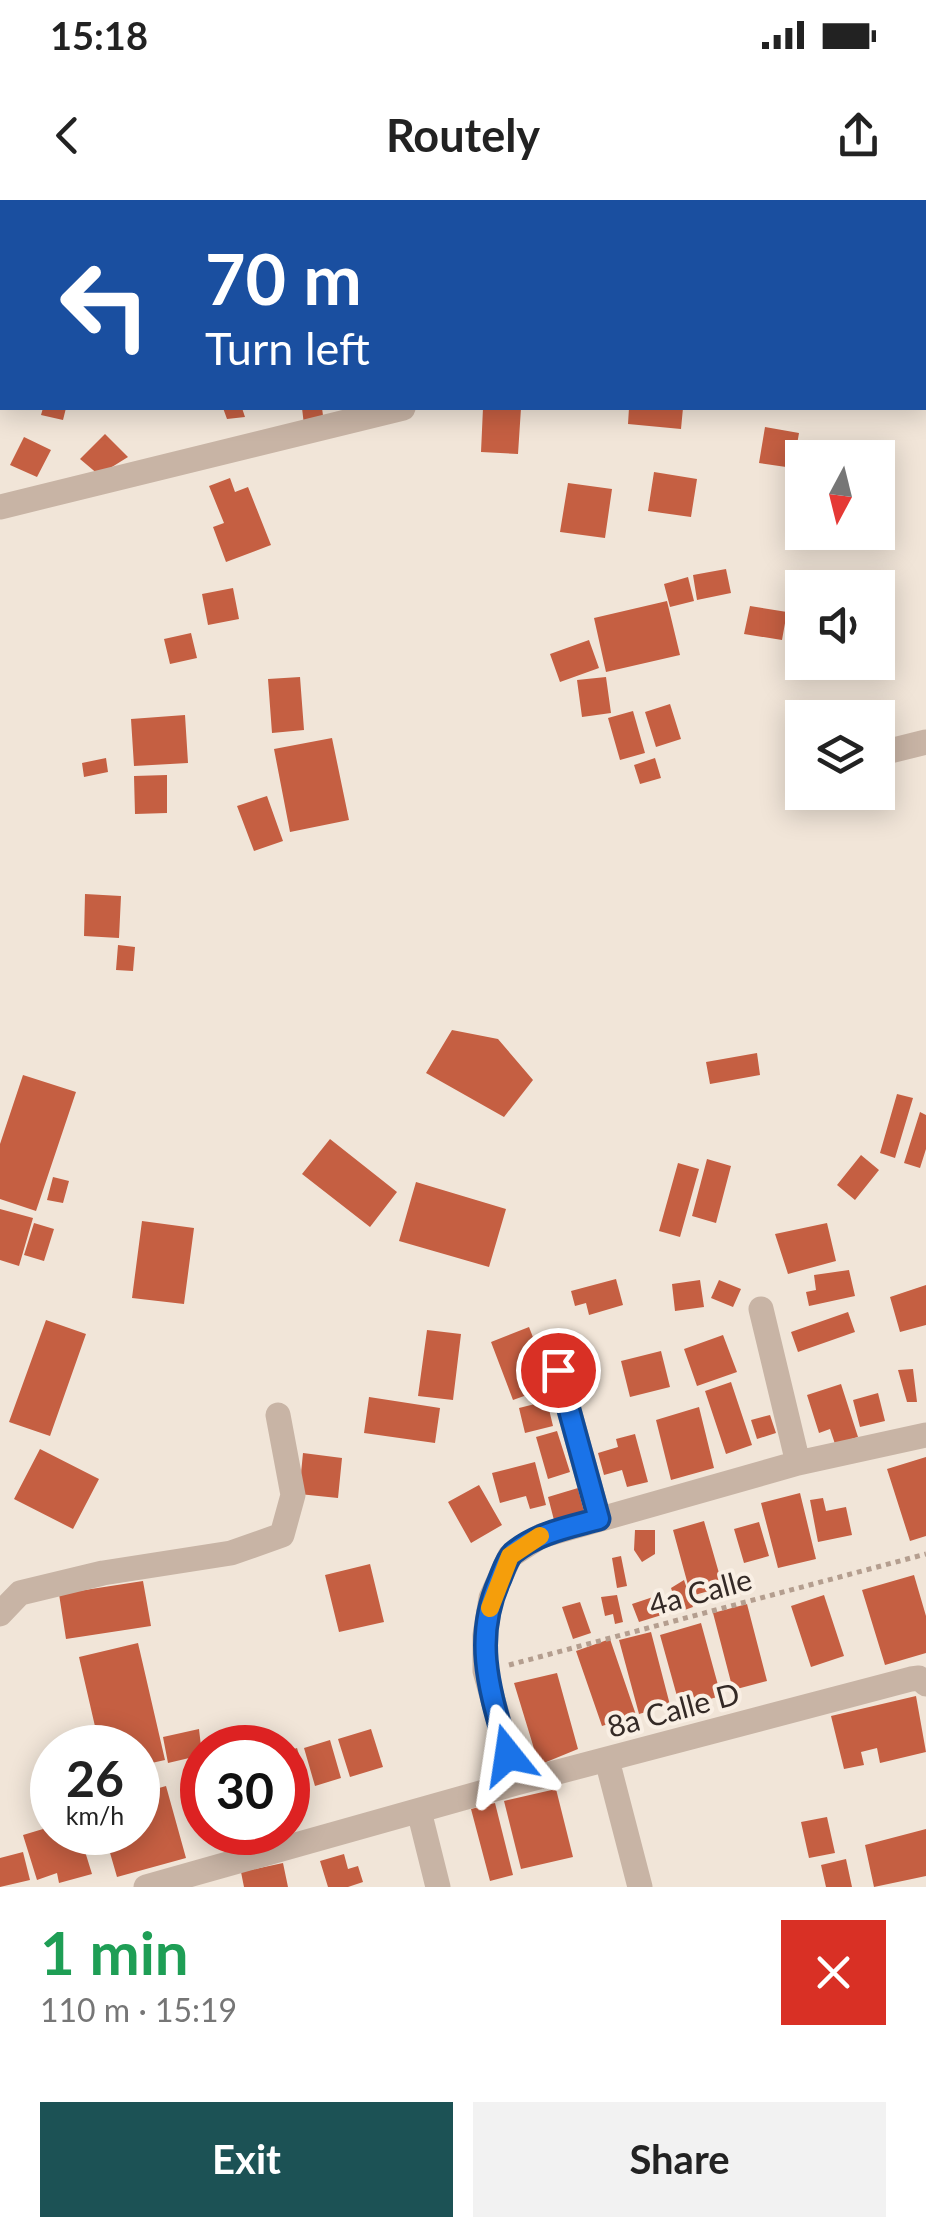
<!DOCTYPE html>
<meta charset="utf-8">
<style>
:root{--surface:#fff;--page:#f2f2f2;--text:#222;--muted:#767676;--accent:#1c5255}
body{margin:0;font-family:Lato,sans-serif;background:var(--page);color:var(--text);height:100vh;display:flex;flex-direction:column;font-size:38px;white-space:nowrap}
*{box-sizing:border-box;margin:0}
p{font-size:32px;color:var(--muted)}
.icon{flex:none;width:55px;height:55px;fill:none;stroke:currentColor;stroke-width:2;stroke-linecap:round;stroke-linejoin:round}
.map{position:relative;height:1687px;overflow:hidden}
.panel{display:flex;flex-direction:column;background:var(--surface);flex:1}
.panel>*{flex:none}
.hud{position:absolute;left:0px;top:0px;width:928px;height:210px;box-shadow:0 5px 25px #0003;background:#1a4fa0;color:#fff;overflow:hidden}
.needle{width:65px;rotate:187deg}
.fabs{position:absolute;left:785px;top:240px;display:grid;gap:20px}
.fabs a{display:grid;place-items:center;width:110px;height:110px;border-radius:0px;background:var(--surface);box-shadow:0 5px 25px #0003;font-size:50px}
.speed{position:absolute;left:30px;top:1525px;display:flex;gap:20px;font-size:50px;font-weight:700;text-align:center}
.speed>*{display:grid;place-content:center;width:130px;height:130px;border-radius:50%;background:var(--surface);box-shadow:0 5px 25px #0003;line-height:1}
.speed small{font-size:25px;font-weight:400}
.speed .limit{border:15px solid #d22;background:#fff;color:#111}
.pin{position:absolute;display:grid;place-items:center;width:85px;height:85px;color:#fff;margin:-42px;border:5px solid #fff;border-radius:50%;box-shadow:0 2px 10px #0007}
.me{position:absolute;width:110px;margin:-55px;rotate:345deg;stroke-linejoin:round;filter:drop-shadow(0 0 8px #0008)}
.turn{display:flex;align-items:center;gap:35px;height:210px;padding:0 40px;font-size:45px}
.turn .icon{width:130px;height:130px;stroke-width:2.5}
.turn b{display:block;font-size:70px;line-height:85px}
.round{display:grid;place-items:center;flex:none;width:105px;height:105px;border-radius:0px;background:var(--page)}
.overview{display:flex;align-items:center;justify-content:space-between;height:170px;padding:0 40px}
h1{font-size:60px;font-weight:700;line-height:75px;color:#1e9e55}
.primary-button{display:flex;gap:20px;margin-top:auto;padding:20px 40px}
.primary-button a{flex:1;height:115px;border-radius:0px;background:var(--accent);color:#fff;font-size:40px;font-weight:700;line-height:115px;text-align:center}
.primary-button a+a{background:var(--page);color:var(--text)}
.status{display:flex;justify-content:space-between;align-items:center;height:70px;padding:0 50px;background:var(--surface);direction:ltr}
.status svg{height:28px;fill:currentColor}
header{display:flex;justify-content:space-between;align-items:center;height:130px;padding:0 40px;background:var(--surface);font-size:45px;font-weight:700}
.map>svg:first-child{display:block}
</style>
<div class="status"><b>15:18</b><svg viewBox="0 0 49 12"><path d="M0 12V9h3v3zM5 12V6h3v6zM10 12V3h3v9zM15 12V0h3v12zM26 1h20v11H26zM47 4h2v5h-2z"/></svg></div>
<header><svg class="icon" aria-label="back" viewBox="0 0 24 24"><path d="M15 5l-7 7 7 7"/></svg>Routely<svg class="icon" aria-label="share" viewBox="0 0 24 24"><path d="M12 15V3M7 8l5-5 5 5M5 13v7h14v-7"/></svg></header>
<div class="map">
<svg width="926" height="1687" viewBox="0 0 926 1687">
<rect width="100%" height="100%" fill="#f1e5d8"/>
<!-- building -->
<path fill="#c55f42" d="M 43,208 L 66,208 L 63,220 L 41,215 Z
M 223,208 L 242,208 L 245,217 L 227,219 Z
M 302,208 L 322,208 L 324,223 L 304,225 Z
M 483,208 L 521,208 L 518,254 L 481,252 Z
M 629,208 L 683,208 L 681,229 L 628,224 Z
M 765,227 L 799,233 L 793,268 L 759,263 Z
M 105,234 L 128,257 L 99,275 L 80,259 Z
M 24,237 L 51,250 L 37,277 L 10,265 Z
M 654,272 L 697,279 L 691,317 L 648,311 Z
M 230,278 L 235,292 L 248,287 L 271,345 L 226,362 L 213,327 L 224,323 L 209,286 Z
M 568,283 L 612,289 L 605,338 L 560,332 Z
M 726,369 L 731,393 L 697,400 L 693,375 Z
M 688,377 L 694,401 L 670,407 L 664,384 Z
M 233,388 L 239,419 L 208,425 L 202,394 Z
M 667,401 L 680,455 L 606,472 L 594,418 Z
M 750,406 L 787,412 L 782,440 L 744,434 Z
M 191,433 L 197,458 L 170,464 L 164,439 Z
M 589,440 L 599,468 L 560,482 L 550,454 Z
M 300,477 L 304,530 L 272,533 L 268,479 Z
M 606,477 L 611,513 L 582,517 L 577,480 Z
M 670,504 L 681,539 L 656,547 L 645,512 Z
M 633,511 L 645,553 L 620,560 L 608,518 Z
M 185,515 L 188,563 L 134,566 L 131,519 Z
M 332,538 L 349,620 L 290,632 L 274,549 Z
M 106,558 L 108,572 L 84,577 L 82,563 Z
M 655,558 L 661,578 L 640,584 L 634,565 Z
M 167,575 L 167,613 L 135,614 L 134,576 Z
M 267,596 L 283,641 L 254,651 L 237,606 Z
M 85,694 L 121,696 L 119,738 L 84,736 Z
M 118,745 L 135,747 L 133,771 L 116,770 Z
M 452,830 L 498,839 L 533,880 L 504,917 L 426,873 Z
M 757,853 L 760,875 L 710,884 L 706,862 Z
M 23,875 L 76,892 L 36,1011 L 0,999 L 0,944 Z
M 897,894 L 913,898 L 895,958 L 880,953 Z
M 920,912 L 926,915 L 926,949 L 920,968 L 904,963 Z
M 330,939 L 397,992 L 370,1027 L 302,974 Z
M 861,955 L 879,970 L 855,1000 L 837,985 Z
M 707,959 L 731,966 L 716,1023 L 692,1016 Z
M 678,963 L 699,969 L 680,1037 L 659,1031 Z
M 53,977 L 69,981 L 63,1003 L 47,1000 Z
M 416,982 L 506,1009 L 489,1067 L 399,1041 Z
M 0,1009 L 33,1018 L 19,1066 L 0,1060 Z
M 142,1021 L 194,1028 L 184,1104 L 132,1098 Z
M 34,1023 L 54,1029 L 44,1061 L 24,1055 Z
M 827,1023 L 836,1061 L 788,1074 L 775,1034 Z
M 849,1070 L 855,1096 L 809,1106 L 806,1092 L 816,1090 L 814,1075 Z
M 616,1079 L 623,1105 L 589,1115 L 586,1103 L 575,1106 L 571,1091 Z
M 700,1080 L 704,1107 L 675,1111 L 672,1084 Z
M 719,1080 L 741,1089 L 733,1107 L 711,1098 Z
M 926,1085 L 926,1125 L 900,1132 L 890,1097 Z
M 848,1112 L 855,1132 L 798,1152 L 791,1132 Z
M 46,1120 L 86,1134 L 50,1236 L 9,1222 Z
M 529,1127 L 552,1186 L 513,1200 L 491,1142 Z
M 427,1130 L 461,1134 L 453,1200 L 418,1196 Z
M 723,1135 L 737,1172 L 697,1186 L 684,1149 Z
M 661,1151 L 670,1187 L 630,1197 L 621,1161 Z
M 913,1169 L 917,1202 L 907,1202 L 898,1170 Z
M 731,1182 L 752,1245 L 726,1254 L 705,1191 Z
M 841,1184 L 858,1237 L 835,1244 L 830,1229 L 819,1233 L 807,1195 Z
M 878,1193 L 885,1221 L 860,1227 L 853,1200 Z
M 369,1197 L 440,1208 L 435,1243 L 364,1233 Z
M 547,1201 L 553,1226 L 525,1233 L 519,1208 Z
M 699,1207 L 714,1268 L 671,1280 L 656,1220 Z
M 770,1215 L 776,1233 L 757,1239 L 751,1220 Z
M 557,1231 L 570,1272 L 548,1279 L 536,1237 Z
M 635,1234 L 648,1282 L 627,1287 L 622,1270 L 604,1275 L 598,1253 L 618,1247 L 616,1239 Z
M 40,1249 L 99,1279 L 73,1329 L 14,1299 Z
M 303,1253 L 342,1258 L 338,1298 L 299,1294 Z
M 926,1257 L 926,1336 L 910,1341 L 887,1269 Z
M 535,1262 L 546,1305 L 530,1309 L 526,1296 L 500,1303 L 492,1273 Z
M 479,1285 L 502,1325 L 471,1343 L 448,1302 Z
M 578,1288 L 585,1315 L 555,1324 L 548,1297 Z
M 800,1293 L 816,1359 L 778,1368 L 761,1303 Z
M 823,1298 L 826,1311 L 846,1307 L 852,1335 L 818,1342 L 810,1300 Z
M 704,1321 L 723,1387 L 691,1396 L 673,1330 Z
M 759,1322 L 769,1356 L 744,1363 L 734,1329 Z
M 635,1330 L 655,1330 L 655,1354 L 642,1362 L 634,1350 Z
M 621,1356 L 627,1386 L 617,1388 L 612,1358 Z
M 370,1364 L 384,1422 L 339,1432 L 325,1375 Z
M 914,1375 L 926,1416 L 926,1453 L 885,1465 L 862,1390 Z
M 684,1380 L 693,1407 L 679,1412 L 671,1388 Z
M 143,1381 L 151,1426 L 66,1439 L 59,1394 Z
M 743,1385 L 745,1393 L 727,1398 L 724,1389 Z
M 617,1395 L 623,1422 L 615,1424 L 613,1414 L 605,1416 L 601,1397 Z
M 659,1395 L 665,1414 L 639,1422 L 632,1404 Z
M 824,1395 L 844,1456 L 811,1467 L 791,1406 Z
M 580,1402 L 591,1433 L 573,1439 L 562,1407 Z
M 747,1404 L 767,1481 L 733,1490 L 713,1413 Z
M 701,1423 L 721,1496 L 680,1507 L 660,1435 Z
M 651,1432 L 670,1505 L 639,1514 L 619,1440 Z
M 610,1439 L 636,1515 L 602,1526 L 576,1451 Z
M 138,1443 L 165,1560 L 138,1566 L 138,1548 L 100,1548 L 79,1457 Z
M 557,1473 L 578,1549 L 539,1565 L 514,1483 Z
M 916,1496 L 926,1552 L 880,1563 L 877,1548 L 861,1552 L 864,1565 L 844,1569 L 831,1516 Z
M 199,1529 L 202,1555 L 168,1563 L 163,1537 Z
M 371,1529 L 383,1567 L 350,1577 L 338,1539 Z
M 330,1540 L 341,1578 L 315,1586 L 304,1548 Z
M 297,1548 L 309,1587 L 288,1594 L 288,1551 Z
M 166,1586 L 186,1658 L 117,1677 L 104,1632 L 138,1632 L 138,1594 Z
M 556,1589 L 573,1657 L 521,1669 L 504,1601 Z
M 52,1601 L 52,1632 L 79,1632 L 92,1674 L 59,1683 L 57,1673 L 37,1680 L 23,1635 L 43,1629 L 36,1606 Z
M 495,1603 L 513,1675 L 490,1681 L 471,1609 Z
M 827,1617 L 835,1653 L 809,1658 L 801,1622 Z
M 926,1629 L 926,1676 L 874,1687 L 865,1645 Z
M 23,1652 L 30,1680 L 0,1687 L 0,1658 Z
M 344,1654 L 348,1669 L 358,1666 L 363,1682 L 348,1687 L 328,1687 L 320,1661 Z
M 846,1659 L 852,1687 L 826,1687 L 821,1665 Z
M 283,1663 L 288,1687 L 244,1687 L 241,1672 Z"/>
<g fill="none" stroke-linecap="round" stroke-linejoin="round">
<!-- path -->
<path stroke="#b49e8f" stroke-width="5" stroke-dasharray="5 5" stroke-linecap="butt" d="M 509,1465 L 926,1354"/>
<!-- minor -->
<path stroke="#c8b4a5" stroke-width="25" d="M 925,75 L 926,74
M 0,307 L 403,208
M 878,554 L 926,542
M 761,1109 L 798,1263
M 558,1170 L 599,1319
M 0,1414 L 20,1393 L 103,1373 L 231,1353 L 282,1335 L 293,1295 L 278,1215
M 607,1560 L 640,1687
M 516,1583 L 485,1471 L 485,1435 L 491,1398 L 510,1356 L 541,1336 L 798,1263 L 926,1235
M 419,1611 L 438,1687
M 146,1687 L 516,1583 L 911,1479 L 919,1478 L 926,1484"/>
</g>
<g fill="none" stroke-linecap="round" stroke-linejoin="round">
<defs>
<path id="route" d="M 508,1555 C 491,1494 472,1442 499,1381 C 503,1372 506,1360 513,1353 C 537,1333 570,1327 599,1319 L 558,1170"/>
</defs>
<!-- route casing -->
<use href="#route" stroke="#114b97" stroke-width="25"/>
<!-- route -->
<use href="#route" stroke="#1a73e8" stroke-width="18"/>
<!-- slow -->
<path stroke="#f59e0b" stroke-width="18" d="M 490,1408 L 510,1356 L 540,1336"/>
</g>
<g text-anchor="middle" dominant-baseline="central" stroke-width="8" stroke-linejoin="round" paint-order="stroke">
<!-- street labels -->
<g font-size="30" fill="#342a26" stroke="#f9efe4">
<text transform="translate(700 1391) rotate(-15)">4a Calle</text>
<text transform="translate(673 1509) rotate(-15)">8a Calle D</text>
</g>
</g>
</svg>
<div class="fabs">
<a><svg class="needle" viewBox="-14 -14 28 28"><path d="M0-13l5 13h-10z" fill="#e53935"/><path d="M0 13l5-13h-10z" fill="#767676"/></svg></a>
<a><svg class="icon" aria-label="sound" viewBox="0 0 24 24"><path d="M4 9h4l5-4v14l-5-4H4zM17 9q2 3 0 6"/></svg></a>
<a><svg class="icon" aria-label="layers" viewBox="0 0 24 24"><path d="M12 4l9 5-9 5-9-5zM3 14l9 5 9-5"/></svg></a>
</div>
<div class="speed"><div>26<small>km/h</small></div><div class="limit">30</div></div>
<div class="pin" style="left:558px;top:1170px;background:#d93025"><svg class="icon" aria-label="arrive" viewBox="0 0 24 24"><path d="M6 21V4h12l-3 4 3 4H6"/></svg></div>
<svg class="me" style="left:508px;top:1555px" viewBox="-20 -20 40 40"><path d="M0-17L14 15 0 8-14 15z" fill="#1a73e8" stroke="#fff" stroke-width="4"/></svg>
<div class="hud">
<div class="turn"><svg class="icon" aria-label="left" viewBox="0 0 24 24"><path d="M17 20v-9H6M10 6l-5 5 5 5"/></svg><div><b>70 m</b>Turn left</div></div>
</div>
</div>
<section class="panel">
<div class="overview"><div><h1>1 min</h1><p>110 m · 15:19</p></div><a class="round" style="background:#d93025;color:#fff"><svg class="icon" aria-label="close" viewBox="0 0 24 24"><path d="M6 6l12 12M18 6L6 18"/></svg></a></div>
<div class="primary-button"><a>Exit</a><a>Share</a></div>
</section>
